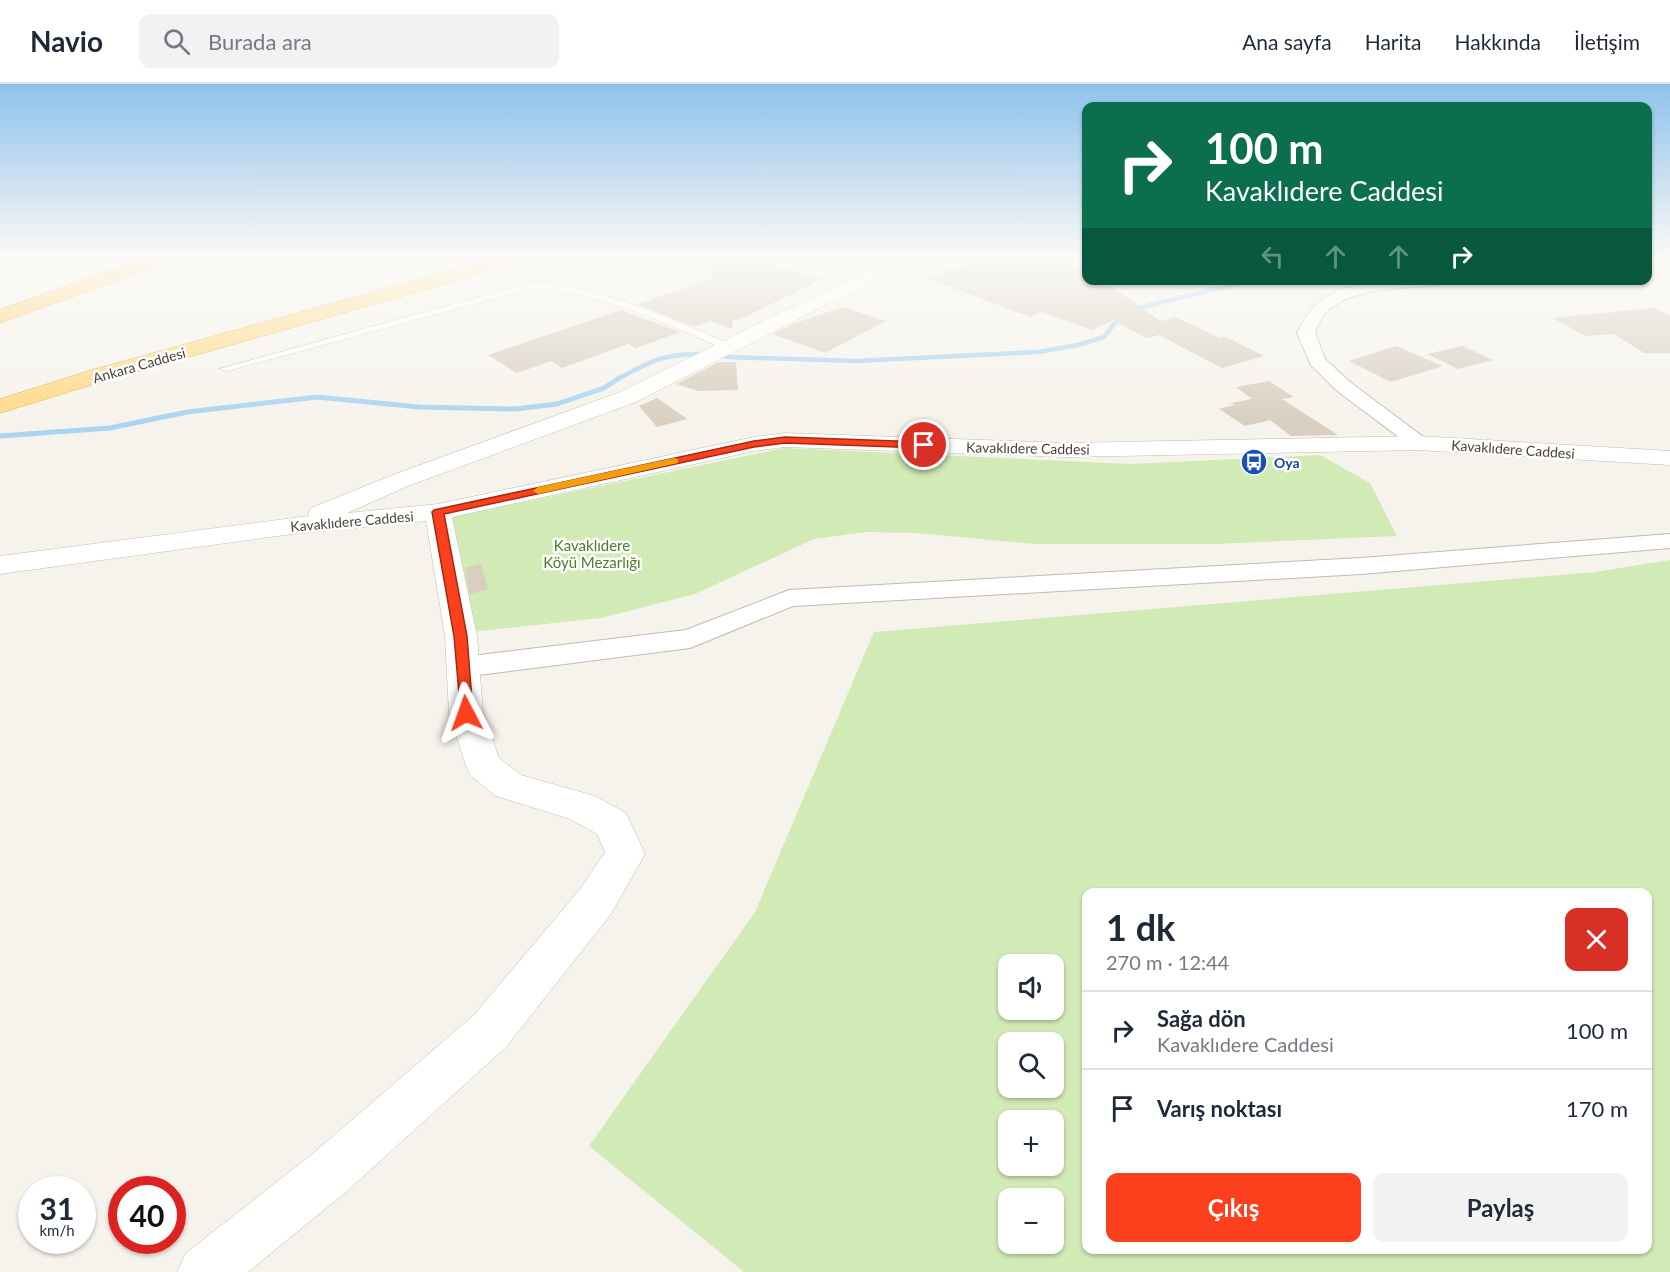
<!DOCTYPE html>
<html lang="tr">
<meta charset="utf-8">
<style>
:root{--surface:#fff;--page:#f2f2f3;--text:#1f2937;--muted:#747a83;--line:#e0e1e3;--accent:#fc3f1d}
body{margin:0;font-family:Lato,sans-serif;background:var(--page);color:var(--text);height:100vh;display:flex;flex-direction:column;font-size:22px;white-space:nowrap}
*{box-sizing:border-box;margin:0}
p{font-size:20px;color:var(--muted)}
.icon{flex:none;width:33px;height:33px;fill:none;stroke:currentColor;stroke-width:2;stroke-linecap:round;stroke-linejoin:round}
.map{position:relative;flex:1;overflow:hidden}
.sheet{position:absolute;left:1082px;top:804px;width:570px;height:366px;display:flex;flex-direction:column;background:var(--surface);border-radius:12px;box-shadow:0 2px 4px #0004}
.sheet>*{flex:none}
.hud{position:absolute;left:1082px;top:18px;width:570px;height:183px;border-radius:12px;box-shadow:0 2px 4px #0004;background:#0b6e4f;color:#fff;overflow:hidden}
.tools{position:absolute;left:998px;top:870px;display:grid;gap:12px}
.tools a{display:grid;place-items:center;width:66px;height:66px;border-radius:12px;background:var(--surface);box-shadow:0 2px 4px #0004;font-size:30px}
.speed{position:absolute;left:18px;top:1092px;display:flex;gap:12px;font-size:30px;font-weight:700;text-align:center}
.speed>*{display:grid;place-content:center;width:78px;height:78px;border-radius:50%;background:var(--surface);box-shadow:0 2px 4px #0004;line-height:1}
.speed small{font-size:15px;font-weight:400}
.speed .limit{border:9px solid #d22;background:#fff;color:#111}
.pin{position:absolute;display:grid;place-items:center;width:51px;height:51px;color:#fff;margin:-26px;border:3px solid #fff;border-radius:50%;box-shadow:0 2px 6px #0007}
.me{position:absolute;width:66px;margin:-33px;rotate:356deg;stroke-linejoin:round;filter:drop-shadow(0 0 4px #0008)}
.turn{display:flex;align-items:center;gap:21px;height:126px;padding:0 24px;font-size:27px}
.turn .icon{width:78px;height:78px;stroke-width:2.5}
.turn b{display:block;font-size:42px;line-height:51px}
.lanes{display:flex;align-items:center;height:57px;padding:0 24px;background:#0003;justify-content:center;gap:30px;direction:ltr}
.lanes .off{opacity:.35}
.round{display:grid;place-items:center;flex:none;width:63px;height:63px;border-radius:12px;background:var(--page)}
.head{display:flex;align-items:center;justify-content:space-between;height:102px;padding:0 24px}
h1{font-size:36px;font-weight:700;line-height:45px}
.action{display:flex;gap:12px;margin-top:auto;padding:12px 24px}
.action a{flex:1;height:69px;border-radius:12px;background:var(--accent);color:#fff;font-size:24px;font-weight:700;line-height:69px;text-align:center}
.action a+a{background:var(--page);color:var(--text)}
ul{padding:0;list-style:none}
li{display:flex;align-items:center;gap:18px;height:78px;padding:0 24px;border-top:2px solid var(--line)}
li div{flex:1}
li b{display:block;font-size:22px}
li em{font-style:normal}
header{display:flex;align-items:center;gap:36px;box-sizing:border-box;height:84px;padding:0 30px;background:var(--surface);border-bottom:2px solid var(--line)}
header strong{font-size:28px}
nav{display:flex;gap:33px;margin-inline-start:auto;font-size:21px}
.search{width:420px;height:54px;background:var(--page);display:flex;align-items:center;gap:15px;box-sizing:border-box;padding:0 21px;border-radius:12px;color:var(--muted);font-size:22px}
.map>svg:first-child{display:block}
</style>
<header>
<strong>Navio</strong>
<div class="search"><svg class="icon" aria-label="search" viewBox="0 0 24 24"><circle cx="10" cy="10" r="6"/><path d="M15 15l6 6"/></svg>Burada ara</div>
<nav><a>Ana sayfa</a><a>Harita</a><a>Hakkında</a><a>İletişim</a></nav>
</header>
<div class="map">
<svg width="1670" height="1188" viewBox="0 0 1670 1188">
<rect width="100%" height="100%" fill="#f6f3ec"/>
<!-- green -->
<path fill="#d2eab5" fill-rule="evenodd" d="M 785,364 L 1131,380 L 1320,371 L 1370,399 L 1397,452 L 1215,460 L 1034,460 L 916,449 L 867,448 L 814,455 L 695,510 L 601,534 L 470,548 L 442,435 Z
M 1670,476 L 1670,1188 L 744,1188 L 589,1062 L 755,828 L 874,548 L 1595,488 ZM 1086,808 L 1647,808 L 1647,1166 L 1086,1166 ZM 1008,880 L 1053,880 L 1053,926 L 1008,926 ZM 1008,958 L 1053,958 L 1053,1004 L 1008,1004 ZM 1008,1036 L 1053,1036 L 1053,1082 L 1008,1082 ZM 1008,1114 L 1053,1114 L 1053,1160 L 1008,1160 Z"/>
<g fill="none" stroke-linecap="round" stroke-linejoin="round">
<!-- stream-far1 -->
<path stroke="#a9d4f2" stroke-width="4.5" d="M 726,273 L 856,277 L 1038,268 L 1078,261 L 1104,253 L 1115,239 L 1138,224 L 1253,196
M 616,296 C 651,277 662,270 702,270"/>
<!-- stream -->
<path stroke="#a9d4f2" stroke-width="5" d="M 0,352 L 110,344 L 187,328 L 317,313 L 419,323 L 515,325 L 557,320 L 604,304 L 619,294"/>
</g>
<!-- building -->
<path fill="#d8cfc1" d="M 708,173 L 745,173 L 822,195 L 739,236 L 732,235 L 733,245 L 710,237 L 694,243 L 638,220 L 713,194 Z
M 966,173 L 1062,173 L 1086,187 L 1086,196 L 1103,196 L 1160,237 L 1175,233 L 1220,254 L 1226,253 L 1264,272 L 1222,284 L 1159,251 L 1146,254 L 1113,236 L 1092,246 L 1042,228 L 1031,233 L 926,194 L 961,182 L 976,179 Z
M 843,223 L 886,237 L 825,269 L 773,250 L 795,239 Z
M 1654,224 L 1670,232 L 1670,269 L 1644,269 L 1614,250 L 1586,252 L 1552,234 Z
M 621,226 L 680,248 L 636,264 L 628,260 L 562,284 L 551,277 L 517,289 L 488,271 Z
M 1396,262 L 1443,282 L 1391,298 L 1349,277 Z
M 1463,262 L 1493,276 L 1458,285 L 1427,270 Z
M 719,278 L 736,278 L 738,306 L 699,307 L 676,300 Z
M 1269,297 L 1294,313 L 1282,315 L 1338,351 L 1291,352 L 1270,336 L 1245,342 L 1219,325 L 1234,321 L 1231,319 L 1252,315 L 1236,303 Z
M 657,314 L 687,335 L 657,343 L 639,322 Z
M 481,480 L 488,505 L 470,510 L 465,484 Z"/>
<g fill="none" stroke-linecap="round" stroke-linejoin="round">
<defs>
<path id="service" d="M 465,173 L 473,173 L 467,179 L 463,177 Z
M 849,173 L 863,173 L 890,183 L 886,185 Z
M 533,198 C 590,204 642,221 694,245 C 706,250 722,255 732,263 L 724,265 C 661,237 602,210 533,204 L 227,287 L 219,285 Z"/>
<path id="minor" d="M 1072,173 L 1086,173 L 1086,181 Z
M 1386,196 L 1447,196 L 1439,201 C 1406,204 1345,203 1323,232 C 1319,237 1317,244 1315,249 L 1325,275 L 1350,298 L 1426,355 L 1429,359 L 1426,363 L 1419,365 L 1412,363 L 1336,306 L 1311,281 L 1297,249 C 1317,207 1343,202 1386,196 Z
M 1670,450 L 1670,464 L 1361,490 L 793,522 L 690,564 L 463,593 L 453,590 L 449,583 L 453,576 L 463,573 L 686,546 L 789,506 L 1361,474 Z"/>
<path id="tertiary" d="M 894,173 L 919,173 L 917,177 L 892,187 L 636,318 L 408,402 L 347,429 L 438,420 L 754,353 L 785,349 L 1068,359 L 1419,352 L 1670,367 L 1670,381 L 1419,366 L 1068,373 L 785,363 L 754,367 L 452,433 L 477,552 L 483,629 L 499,674 L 521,691 L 595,712 L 626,729 L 645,770 L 611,830 L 506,963 L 346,1108 L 248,1188 L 177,1188 L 186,1169 L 310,1072 L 474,931 L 581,804 L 605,768 L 597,750 L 570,735 L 496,712 L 471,692 L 466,682 L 449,629 L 445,552 L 426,437 L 292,450 L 0,490 L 0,472 L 309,432 L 308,430 L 311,424 L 390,392 L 620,308 Z"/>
<path id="trunk" d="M 499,173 L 528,173 L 526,177 L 101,298 L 0,329 L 0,315 L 85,288 Z"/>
<path id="motorway" d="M 148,173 L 174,173 L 172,177 L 0,239 L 0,226 Z"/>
</defs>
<!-- service casing -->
<use href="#service" stroke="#c2bbae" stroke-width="1"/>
<!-- minor casing -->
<use href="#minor" stroke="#c2bbae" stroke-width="2"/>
<!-- tertiary casing -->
<use href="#tertiary" stroke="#c2bbae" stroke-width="1"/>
<!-- trunk casing -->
<use href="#trunk" stroke="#e0a43c" stroke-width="1"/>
<!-- motorway casing -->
<use href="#motorway" stroke="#e0a43c" stroke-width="1"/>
<!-- service -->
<use href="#service" fill="#fff" fill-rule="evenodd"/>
<!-- minor -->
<use href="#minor" fill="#fff" fill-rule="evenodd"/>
<!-- tertiary -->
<use href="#tertiary" fill="#fff" fill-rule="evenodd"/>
<!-- trunk -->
<use href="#trunk" fill="#ffd985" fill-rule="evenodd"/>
<!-- motorway -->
<use href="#motorway" fill="#ffcf6e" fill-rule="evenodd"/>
</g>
<!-- sky -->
<linearGradient id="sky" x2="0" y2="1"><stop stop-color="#8fc1ec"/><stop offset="0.51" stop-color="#fbfaf6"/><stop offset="1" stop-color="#fbfaf6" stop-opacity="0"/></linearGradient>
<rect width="1670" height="340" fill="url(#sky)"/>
<!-- route -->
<path fill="#fc3f1d" stroke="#a42913" stroke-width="1.5" d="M 785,353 L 924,358 L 929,361 L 924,364 L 785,359 L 754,363 L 444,430 L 467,552 L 473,629 L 471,633 L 461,633 L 454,552 L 432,428 L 434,426 L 754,357 Z"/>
<!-- slow -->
<path fill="#f59e0b" d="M 674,374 L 678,375 L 678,379 L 538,410 L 533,407 L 538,403 Z"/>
<!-- icons -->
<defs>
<symbol id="bus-disc" viewBox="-11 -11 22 22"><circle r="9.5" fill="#1a4fb4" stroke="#fff"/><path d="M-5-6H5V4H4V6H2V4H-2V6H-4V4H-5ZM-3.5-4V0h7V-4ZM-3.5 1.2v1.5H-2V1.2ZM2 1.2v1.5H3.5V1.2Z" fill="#fff"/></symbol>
</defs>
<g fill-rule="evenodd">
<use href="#bus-disc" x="1239" y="363" width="30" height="30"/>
</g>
<g text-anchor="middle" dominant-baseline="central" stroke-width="5" stroke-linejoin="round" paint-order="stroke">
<!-- far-street labels -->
<g font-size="14" fill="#4b4439" stroke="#fff">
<text transform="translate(139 281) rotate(-16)">Ankara Caddesi</text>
<text transform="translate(1028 364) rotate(1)">Kavaklıdere Caddesi</text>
<text transform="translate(1513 365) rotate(4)">Kavaklıdere Caddesi</text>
<text transform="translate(352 437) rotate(-5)">Kavaklıdere Caddesi</text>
</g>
<!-- far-transit labels -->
<g font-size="14" font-weight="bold" fill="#164399" stroke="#fff" text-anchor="start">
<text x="1274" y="378">Oya</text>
</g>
<!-- park labels -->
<g font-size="15" fill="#4a7f2a" stroke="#fff">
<text x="592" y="461">Kavaklıdere<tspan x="592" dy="17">Köyü Mezarlığı</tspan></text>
</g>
</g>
</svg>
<div class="tools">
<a><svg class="icon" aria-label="sound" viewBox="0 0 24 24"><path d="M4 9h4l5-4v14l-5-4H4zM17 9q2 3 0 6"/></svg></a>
<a><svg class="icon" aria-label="search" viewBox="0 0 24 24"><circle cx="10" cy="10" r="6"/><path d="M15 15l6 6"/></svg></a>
<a>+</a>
<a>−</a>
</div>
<div class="speed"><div>31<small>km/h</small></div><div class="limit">40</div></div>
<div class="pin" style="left:924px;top:361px;background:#d93025"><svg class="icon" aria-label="arrive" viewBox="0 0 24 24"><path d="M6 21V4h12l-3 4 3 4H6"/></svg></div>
<svg class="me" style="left:466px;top:629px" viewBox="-20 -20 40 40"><path d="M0-17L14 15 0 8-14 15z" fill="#fc3f1d" stroke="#fff" stroke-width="4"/></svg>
<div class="hud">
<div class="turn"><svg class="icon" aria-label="right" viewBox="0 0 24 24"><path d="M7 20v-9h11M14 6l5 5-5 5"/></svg><div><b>100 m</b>Kavaklıdere Caddesi</div></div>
<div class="lanes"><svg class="icon off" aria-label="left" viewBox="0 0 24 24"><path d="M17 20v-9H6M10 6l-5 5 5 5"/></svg><svg class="icon off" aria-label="ahead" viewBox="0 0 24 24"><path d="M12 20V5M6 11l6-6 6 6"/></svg><svg class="icon off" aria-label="ahead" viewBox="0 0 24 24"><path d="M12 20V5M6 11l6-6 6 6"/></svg><svg class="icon" aria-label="right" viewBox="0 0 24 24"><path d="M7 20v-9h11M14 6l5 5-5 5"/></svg></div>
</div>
<section class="sheet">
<div class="head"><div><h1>1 dk</h1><p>270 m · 12:44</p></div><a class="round" style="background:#d93025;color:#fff"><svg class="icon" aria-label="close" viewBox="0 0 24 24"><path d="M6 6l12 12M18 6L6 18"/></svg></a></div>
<ul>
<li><svg class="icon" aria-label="right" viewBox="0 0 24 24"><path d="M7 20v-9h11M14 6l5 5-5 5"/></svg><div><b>Sağa dön</b><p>Kavaklıdere Caddesi</p></div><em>100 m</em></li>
<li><svg class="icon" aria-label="arrive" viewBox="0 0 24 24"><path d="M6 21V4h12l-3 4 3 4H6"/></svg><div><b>Varış noktası</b></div><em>170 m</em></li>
</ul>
<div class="action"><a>Çıkış</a><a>Paylaş</a></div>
</section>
</div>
